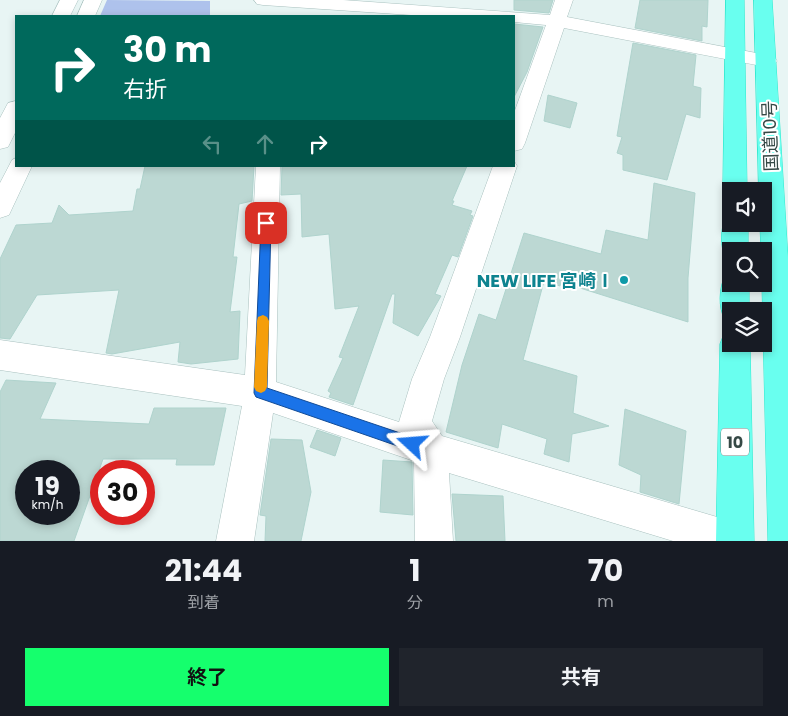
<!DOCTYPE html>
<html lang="ja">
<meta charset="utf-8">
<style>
:root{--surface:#171b24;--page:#20242c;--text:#f1f3f6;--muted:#9ea1a6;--accent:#15ff6d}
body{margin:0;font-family:Poppins,"Noto Sans JP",sans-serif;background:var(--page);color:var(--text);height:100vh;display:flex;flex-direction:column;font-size:19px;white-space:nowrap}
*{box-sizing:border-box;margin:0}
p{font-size:16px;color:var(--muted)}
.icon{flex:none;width:28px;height:28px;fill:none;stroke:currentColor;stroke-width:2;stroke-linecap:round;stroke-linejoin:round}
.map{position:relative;height:541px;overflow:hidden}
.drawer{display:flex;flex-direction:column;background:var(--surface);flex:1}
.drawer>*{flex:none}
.top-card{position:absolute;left:15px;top:15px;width:500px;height:152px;border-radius:0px;box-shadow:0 2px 8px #0003;background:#00695c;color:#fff;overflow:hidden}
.controls{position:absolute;left:722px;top:182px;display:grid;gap:10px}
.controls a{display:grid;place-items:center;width:50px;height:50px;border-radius:0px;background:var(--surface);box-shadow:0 2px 8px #0003;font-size:25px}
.speed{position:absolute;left:15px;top:460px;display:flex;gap:10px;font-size:25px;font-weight:700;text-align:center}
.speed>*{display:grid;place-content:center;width:65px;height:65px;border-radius:50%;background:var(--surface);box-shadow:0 2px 8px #0003;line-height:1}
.speed small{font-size:12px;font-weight:400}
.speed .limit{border:8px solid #d22;background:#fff;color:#111}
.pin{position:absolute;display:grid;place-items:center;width:42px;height:42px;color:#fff;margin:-21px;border-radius:10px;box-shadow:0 2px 8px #0006}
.me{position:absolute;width:55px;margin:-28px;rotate:289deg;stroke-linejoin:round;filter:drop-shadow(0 0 4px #0008)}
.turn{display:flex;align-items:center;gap:18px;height:105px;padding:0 25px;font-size:22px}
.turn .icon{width:65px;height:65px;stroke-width:2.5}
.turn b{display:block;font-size:35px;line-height:42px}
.lanes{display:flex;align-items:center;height:48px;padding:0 25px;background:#0003;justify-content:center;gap:25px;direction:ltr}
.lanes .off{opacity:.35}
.eta{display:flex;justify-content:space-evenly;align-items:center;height:85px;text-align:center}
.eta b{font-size:30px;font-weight:700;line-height:35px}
.action{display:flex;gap:10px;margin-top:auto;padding:10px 25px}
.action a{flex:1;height:58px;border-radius:0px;background:var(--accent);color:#111;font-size:20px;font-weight:700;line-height:58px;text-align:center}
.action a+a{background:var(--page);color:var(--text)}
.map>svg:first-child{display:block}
</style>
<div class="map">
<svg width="788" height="541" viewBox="0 0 788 541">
<rect width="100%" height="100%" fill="#e8f5f4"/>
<!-- green -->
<path fill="#aec2ec" d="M 107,0 L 210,1 L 210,16 L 100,16 Z"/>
<!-- building -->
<path fill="#bcd8d3" stroke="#afd3cd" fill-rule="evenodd" d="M 514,0 L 553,0 L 549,13 L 514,10 Z
M 640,0 L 708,0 L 707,27 L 702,26 L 702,41 L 635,28 Z
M 514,24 L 543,27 L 527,72 L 514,97 Z
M 633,43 L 696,55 L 693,86 L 701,88 L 700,118 L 686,114 L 667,180 L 623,170 L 623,155 L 617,153 L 622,137 L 617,136 Z
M 548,95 L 577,103 L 570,128 L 544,121 Z
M 145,166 L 254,166 L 252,201 L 239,204 L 233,257 L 237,257 L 230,312 L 240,311 L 238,359 L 191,364 L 178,362 L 180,342 L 112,354 L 106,353 L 119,290 L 37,295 L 10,339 L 0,338 L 0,259 L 16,225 L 52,223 L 59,205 L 69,215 L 133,211 L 137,189 L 140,189 Z
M 282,166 L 467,166 L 452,201 L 454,201 L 452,205 L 472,211 L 470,215 L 473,216 L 458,257 L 452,255 L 435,294 L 441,296 L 418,336 L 393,323 L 395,294 L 392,294 L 353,405 L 329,397 L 331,393 L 328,391 L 343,358 L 339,357 L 359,306 L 335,309 L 329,234 L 302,237 L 301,194 L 281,195 Z
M 654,183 L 695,193 L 688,278 L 688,322 L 561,282 L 560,286 L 544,281 L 523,360 L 577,376 L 573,413 L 609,426 L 572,434 L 569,462 L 544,454 L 547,439 L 502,424 L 498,448 L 446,432 L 462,365 L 479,314 L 496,320 L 524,233 L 601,254 L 606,230 L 648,240 Z
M 6,380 L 56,383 L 40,419 L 149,424 L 154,408 L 226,408 L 214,465 L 176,465 L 177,459 L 103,459 L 74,541 L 0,541 L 0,392 ZM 26,471 L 69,471 L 69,514 L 26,514 Z
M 625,409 L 686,431 L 679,504 L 640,492 L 641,475 L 619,465 Z
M 317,430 L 341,438 L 335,456 L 310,447 Z
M 271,439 L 302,440 L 311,492 L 301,541 L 265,541 L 266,516 L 260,515 Z
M 383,460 L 412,462 L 413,515 L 380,512 Z
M 452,494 L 503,496 L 505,541 L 456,541 Z"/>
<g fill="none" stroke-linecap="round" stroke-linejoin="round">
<defs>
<path id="street" d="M 60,0 L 78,0 L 70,16 L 52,16 Z
M 84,0 L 102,0 L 95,16 L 77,16 Z
M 254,0 L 343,0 L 550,15 L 555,0 L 573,0 L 567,17 L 767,55 L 774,57 L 777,61 L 774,65 L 767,67 L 564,28 L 525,143 L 522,149 L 514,151 L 514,113 L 546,25 L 514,22 L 514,16 L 426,16 L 263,5 L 257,4 Z
M 16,101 L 16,131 L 8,147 L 0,149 L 0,118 L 8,103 Z
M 16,158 L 16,166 L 32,166 L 9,215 L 0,218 L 0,183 L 12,160 Z
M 514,161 L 517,166 L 460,337 L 444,379 L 432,421 L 442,436 L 734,522 L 747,528 L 753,541 L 673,541 L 449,473 L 453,541 L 415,541 L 414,461 L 273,413 L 254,541 L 216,541 L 242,406 L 0,370 L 0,340 L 245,375 L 256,166 L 280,166 L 276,382 L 399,422 L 412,379 L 430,337 L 493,166 L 514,166 Z"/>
<path id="highway" d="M 726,0 L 744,0 L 747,191 L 731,191 L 731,199 L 726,198 L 723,191 Z
M 754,0 L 772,0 L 788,259 L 788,541 L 768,541 L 762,284 L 764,284 L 764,251 L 761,251 L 760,224 L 764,224 L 764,191 L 759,191 Z
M 731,215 L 731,224 L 748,224 L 748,251 L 731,251 L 731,261 L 726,259 C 720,247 720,229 726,217 Z
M 731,273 L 731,284 L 749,284 L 749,311 L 731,311 L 731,323 L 725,320 C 718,307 719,289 725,275 Z
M 731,331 L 731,344 L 750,344 L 754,541 L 716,541 L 720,344 L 724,334 Z"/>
</defs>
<!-- street casing -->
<use href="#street" stroke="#a9c1bf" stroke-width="1"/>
<!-- highway casing -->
<use href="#highway" stroke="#2ee9ce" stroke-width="1"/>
<!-- street -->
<use href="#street" fill="#fff" fill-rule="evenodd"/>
<!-- highway -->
<use href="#highway" fill="#69ffef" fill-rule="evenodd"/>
</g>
<!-- route -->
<path fill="#1a73e8" stroke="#114b97" d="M 266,219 L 271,223 L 267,388 L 412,437 L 417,439 L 419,444 L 417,449 L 412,451 L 256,397 L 254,393 L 261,223 Z"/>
<!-- slow -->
<path fill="#f59e0b" d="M 263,315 L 267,317 L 269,321 L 267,387 L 265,391 L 261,393 L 256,391 L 254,387 L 257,321 L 258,317 Z"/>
<!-- markers -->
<circle fill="#0f9aa8" stroke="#fff" stroke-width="2" cx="624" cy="280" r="5"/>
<g text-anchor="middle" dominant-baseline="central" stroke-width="4" stroke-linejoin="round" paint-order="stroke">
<!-- shield labels -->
<rect fill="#fff" stroke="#72807e" stroke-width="1" x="721" y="428.5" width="28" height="27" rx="4"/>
<g font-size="16" font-weight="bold" fill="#364946">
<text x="735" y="442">10</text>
</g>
<!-- street labels -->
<g font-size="18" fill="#364946" stroke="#fff">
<text transform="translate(770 136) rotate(-92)">国道10号</text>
</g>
<!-- culture labels -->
<g font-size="18" font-weight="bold" fill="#0d838f" stroke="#fff" text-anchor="end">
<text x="614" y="280">NEW LIFE 宮崎Ⅰ</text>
</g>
</g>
</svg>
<div class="controls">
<a><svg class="icon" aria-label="sound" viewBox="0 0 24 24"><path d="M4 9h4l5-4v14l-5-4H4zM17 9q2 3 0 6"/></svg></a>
<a><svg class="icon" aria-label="search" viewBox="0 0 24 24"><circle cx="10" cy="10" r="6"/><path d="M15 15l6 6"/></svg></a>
<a><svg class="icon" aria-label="layers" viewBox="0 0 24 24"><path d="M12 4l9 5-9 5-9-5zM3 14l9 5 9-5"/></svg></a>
</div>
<div class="speed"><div>19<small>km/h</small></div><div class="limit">30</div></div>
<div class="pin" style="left:266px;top:223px;background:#d93025"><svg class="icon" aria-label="arrive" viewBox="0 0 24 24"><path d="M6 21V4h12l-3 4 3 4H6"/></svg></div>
<svg class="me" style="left:412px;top:444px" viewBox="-20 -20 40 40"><path d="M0-17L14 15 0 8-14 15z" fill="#1a73e8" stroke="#fff" stroke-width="4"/></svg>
<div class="top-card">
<div class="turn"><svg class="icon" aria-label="right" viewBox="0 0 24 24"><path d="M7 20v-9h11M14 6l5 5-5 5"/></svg><div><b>30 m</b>右折</div></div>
<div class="lanes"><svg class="icon off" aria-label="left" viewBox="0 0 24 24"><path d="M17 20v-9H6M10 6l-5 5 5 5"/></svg><svg class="icon off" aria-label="ahead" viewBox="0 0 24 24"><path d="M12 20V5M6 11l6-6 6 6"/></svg><svg class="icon" aria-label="right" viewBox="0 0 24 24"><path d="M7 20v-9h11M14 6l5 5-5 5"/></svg></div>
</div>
</div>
<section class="drawer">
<div class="eta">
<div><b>21:44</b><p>到着</p></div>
<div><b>1</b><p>分</p></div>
<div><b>70</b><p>m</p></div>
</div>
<div class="action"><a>終了</a><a>共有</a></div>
</section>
